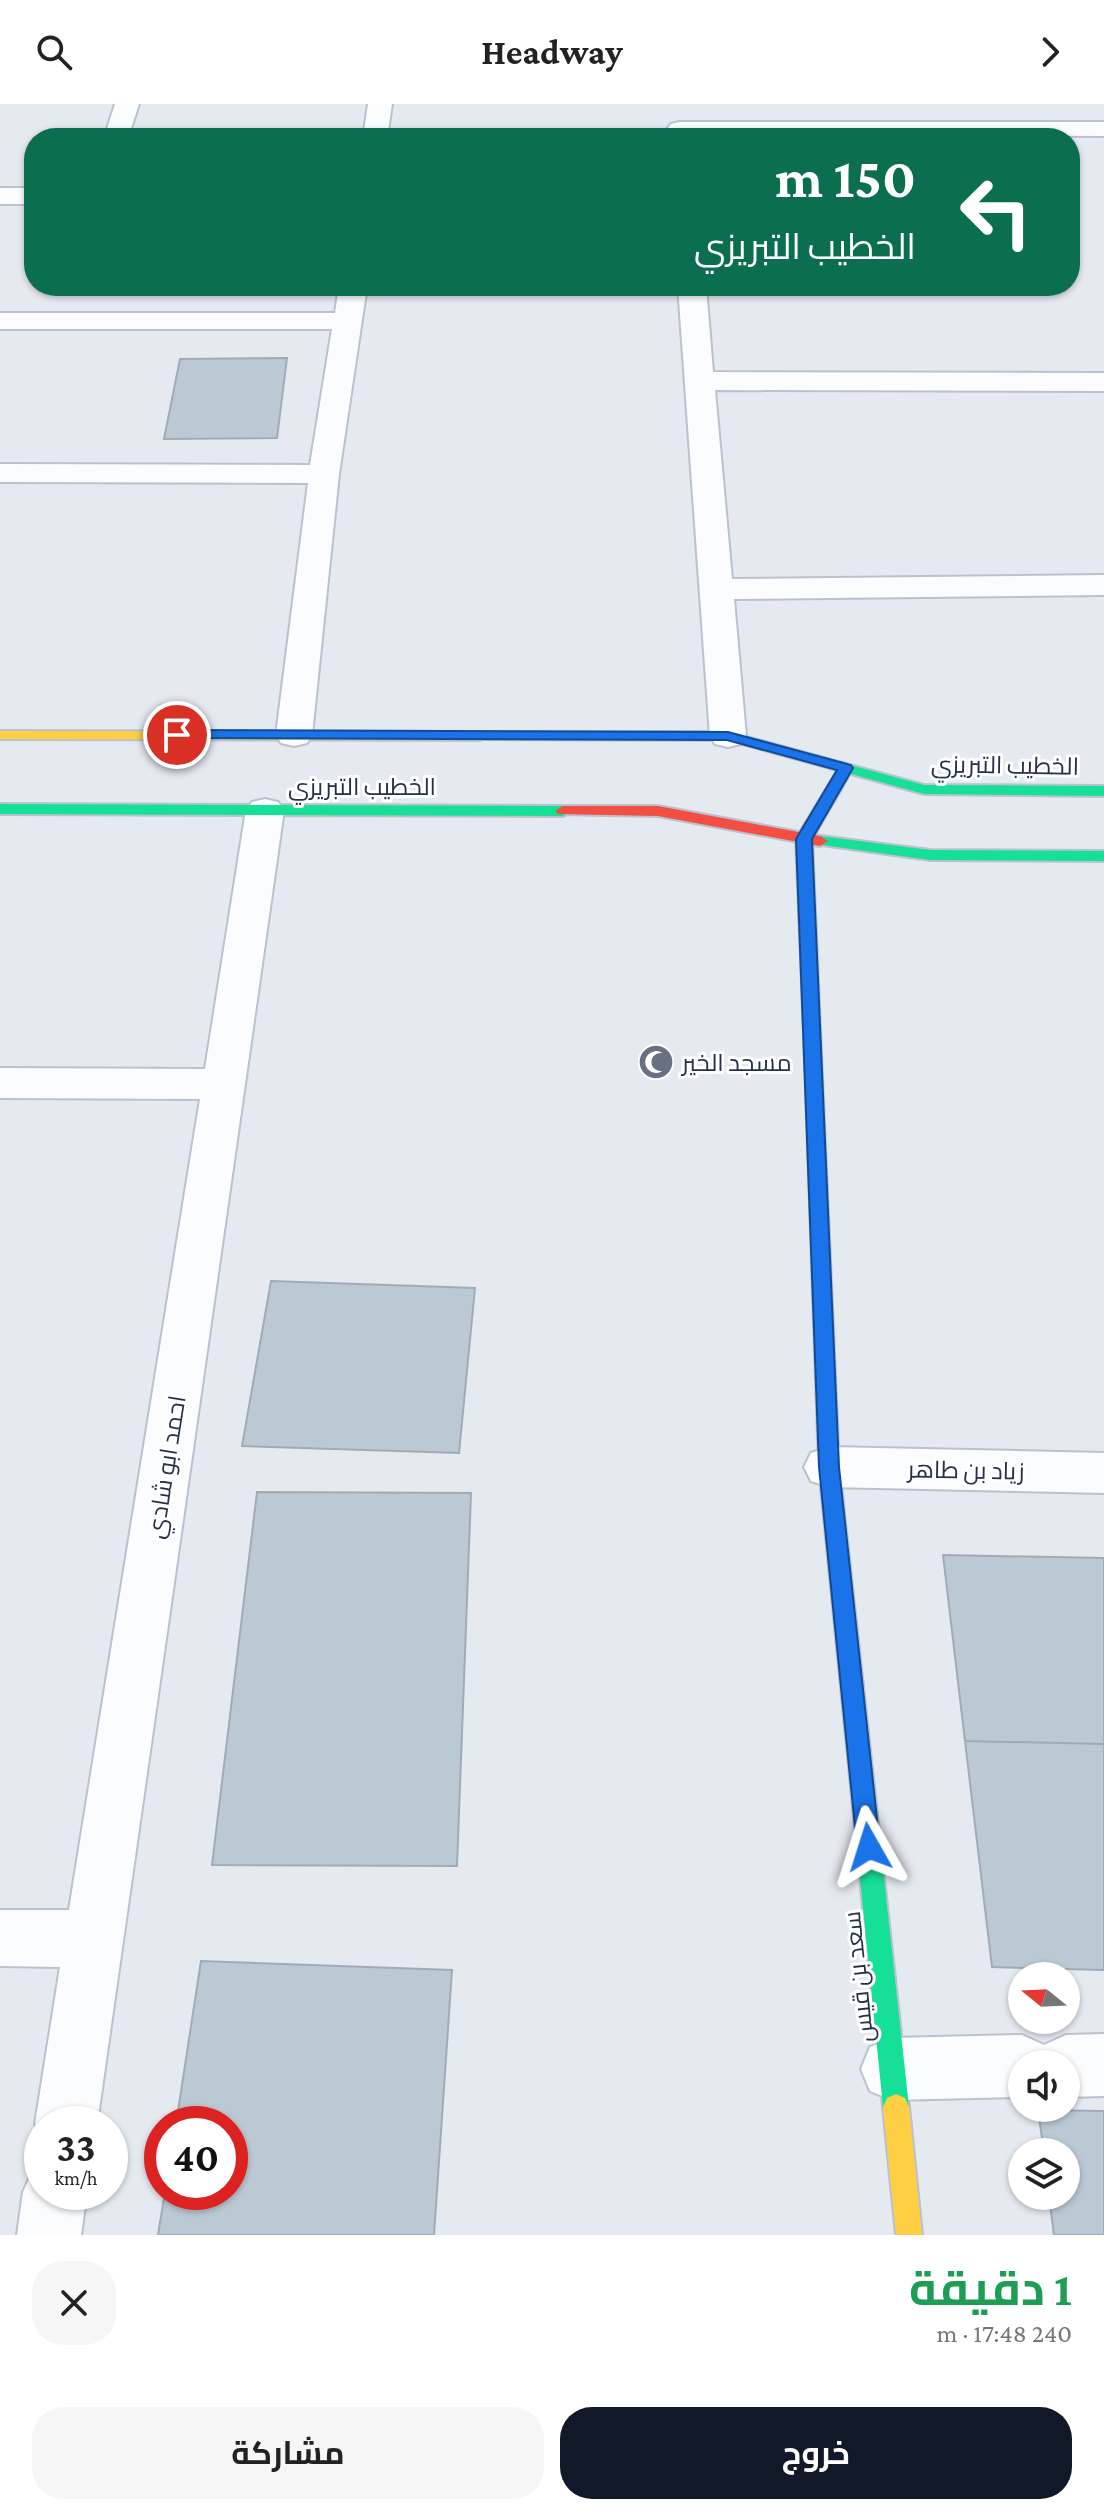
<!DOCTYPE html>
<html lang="ar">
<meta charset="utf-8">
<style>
:root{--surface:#fff;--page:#f6f6f6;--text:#222;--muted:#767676;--accent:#111827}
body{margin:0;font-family:"Crimson Pro",Cairo,serif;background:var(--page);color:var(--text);direction:rtl;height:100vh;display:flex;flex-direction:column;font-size:30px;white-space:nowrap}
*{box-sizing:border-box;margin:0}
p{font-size:26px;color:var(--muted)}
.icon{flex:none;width:44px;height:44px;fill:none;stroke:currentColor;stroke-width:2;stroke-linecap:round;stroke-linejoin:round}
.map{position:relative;height:2131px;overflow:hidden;direction:ltr}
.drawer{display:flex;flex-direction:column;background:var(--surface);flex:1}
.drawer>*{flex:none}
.top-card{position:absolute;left:24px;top:24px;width:1056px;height:168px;border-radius:32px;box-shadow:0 2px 6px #0004;direction:rtl;background:#0b6e4f;color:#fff;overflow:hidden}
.needle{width:52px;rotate:288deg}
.buttons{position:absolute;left:1008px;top:1858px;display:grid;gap:16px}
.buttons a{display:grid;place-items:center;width:72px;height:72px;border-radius:50%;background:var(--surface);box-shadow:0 2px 6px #0004;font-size:40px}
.speed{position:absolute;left:24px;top:2002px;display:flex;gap:16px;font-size:40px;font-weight:700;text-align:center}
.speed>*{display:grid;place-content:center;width:104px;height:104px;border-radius:50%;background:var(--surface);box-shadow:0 2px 6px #0004;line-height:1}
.speed small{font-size:20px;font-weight:400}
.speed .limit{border:12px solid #d22;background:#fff;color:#111}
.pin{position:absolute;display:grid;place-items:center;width:68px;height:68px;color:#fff;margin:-34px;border:4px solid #fff;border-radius:50%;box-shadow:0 2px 8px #0007}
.me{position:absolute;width:88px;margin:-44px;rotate:354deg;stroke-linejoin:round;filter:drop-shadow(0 0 6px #0008)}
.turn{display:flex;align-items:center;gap:28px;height:168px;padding:0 32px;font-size:36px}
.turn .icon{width:104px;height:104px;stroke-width:2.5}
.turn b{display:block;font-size:56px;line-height:68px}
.round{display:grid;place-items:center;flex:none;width:84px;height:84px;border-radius:32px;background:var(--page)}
.headline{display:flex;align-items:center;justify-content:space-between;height:136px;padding:0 32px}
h1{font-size:48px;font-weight:700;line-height:60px;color:#1e9e55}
.button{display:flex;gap:16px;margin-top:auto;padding:16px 32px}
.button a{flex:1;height:92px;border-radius:32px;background:var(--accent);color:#fff;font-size:32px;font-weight:700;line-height:92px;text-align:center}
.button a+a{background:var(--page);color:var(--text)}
header{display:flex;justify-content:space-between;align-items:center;height:104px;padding:0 32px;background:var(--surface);font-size:36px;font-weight:700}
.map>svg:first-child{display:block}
</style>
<header><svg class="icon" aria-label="forward" viewBox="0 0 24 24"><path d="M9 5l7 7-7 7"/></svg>Headway<svg class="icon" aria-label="search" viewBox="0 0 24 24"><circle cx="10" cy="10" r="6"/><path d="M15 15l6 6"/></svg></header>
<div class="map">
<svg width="1104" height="2131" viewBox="0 0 1104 2131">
<rect width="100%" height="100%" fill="#e5e9f0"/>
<!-- building -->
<path fill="#bbc9d5" stroke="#9facb8" stroke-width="2" d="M 287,254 L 277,334 L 164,335 L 180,255 Z
M 271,1177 L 475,1184 L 459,1349 L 242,1342 Z
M 257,1388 L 471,1389 L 457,1762 L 212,1761 Z
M 943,1451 L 1104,1454 L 1104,1640 L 965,1637 Z
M 965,1637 L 1104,1640 L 1104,1866 L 992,1863 Z
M 201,1857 L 452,1866 L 434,2131 L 158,2131 L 165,2088 L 230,2088 L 230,2020 L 176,2020 Z
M 1038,2006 L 1104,2007 L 1104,2131 L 1054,2131 L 1049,2092 L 1066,2092 L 1066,2048 L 1044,2048 Z"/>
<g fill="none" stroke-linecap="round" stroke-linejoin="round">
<defs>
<path id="street" d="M 115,0 L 139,0 L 128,34 L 104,34 Z
M 368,0 L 392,0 L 387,34 L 363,34 Z
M 679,18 L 1104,18 L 1104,32 L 671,30 L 667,25 L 671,20 Z
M 0,84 L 34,84 L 34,100 L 0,100 Z
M 339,182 L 367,182 L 339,370 L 312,631 L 307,639 L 294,642 L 281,639 L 276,631 L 308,379 L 0,378 L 0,360 L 310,361 L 332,225 L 0,225 L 0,209 L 335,209 Z
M 678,182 L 706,182 L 713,268 L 1104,269 L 1104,287 L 715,286 L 732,475 L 1104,471 L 1104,491 L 734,495 L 746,632 L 741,640 L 728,643 L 715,640 L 710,632 Z
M 265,695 L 278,698 L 284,706 L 97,2020 L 42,2020 L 42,2037 L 35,2020 L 60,1863 L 0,1862 L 0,1806 L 69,1806 L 200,995 L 0,994 L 0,964 L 205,965 L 246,706 L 252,698 Z
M 829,1343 L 1104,1349 L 1104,1389 L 829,1383 L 811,1377 L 804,1363 L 811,1349 Z
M 1104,1930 L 1104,1992 L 1066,1993 L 1066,1960 L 1022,1960 L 1022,1993 L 892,1996 L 870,1987 L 861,1965 L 870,1943 L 892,1934 L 1022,1931 L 1044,1941 L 1066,1931 Z
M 42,2062 L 42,2088 L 87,2088 L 81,2131 L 17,2131 L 23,2088 L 33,2066 Z"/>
<path id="fast" d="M 480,628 L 728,628 L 924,681 L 1104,682 L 1104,692 L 924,690 L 728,636 L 475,635 L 473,632 Z
M 0,700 L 563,702 L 571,707 L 563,712 L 0,710 Z
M 820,732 L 930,746 L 1104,747 L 1104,757 L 930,756 L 815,740 L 812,737 L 815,734 Z
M 812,921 L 820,927 L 839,1363 L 909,2003 L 905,2012 L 896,2016 L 887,2012 L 883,2003 L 819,1363 L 804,927 Z"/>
<path id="slow" d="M 0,627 L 480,628 L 487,632 L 480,636 L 0,635 Z
M 846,660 L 853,664 L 812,735 L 820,927 L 812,933 L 804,927 L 796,735 L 839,664 Z
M 896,1990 L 905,1994 L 909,2003 L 922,2131 L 896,2131 L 883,2003 L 887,1994 Z"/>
<path id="jam" d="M 563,702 L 658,702 L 820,732 L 828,737 L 820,742 L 658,712 L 558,710 L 555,707 Z"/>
</defs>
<!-- street casing -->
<use href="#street" stroke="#bac2d0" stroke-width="4"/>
<!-- fast casing -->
<use href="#fast" stroke="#bac2d0" stroke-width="4"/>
<!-- slow casing -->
<use href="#slow" stroke="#bac2d0" stroke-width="4"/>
<!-- jam casing -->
<use href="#jam" stroke="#bac2d0" stroke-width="4"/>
<!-- street -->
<use href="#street" fill="#fbfcfd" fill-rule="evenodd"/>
<!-- fast -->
<use href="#fast" fill="#16e098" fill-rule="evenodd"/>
<!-- slow -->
<use href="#slow" fill="#ffcf43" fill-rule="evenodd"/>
<!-- jam -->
<use href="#jam" fill="#f24e42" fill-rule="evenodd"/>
</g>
<!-- route -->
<path fill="#1a73e8" stroke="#114b97" stroke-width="2" d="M 177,626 L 728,628 L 851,661 L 853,664 L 812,735 L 839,1363 L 880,1743 L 877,1751 L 869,1754 L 860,1751 L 857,1743 L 819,1363 L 796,735 L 837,666 L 727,636 L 171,634 L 169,631 Z"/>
<!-- icons -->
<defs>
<symbol id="mosque-disc" viewBox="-11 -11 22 22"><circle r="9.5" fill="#687183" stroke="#fff"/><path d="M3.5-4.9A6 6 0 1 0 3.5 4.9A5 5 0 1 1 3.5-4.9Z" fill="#fff"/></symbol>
</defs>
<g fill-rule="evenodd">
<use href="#mosque-disc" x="636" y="938" width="40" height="40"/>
</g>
<g text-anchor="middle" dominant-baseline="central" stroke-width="6" stroke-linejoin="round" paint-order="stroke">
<!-- street labels -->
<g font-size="24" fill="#243148" stroke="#fff">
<text transform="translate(1005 661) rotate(1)">الخطيب التبريزي</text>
<text x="362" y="682">الخطيب التبريزي</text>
<text transform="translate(166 1363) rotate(-81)">احمد ابو شادي</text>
<text transform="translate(966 1366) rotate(1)">زياد بن طاهر</text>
<text transform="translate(858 1873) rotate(-96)">سعد بن قيس</text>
</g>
<!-- poi labels -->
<g font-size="24" fill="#243148" stroke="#fff" text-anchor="start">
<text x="682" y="958">مسجد الخير</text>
</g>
</g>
</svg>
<div class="buttons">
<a><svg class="needle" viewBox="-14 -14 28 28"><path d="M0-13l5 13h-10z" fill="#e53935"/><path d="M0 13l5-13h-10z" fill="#767676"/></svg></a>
<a><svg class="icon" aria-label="sound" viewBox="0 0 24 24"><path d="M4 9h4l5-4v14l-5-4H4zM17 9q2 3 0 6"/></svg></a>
<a><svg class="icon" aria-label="layers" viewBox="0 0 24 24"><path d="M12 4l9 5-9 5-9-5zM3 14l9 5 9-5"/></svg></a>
</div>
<div class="speed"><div>33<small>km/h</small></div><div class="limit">40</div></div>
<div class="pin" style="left:177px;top:631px;background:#d93025"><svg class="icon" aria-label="arrive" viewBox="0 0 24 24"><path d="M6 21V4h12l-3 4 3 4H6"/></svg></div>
<svg class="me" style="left:869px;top:1743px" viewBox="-20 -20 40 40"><path d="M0-17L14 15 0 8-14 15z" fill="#1a73e8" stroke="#fff" stroke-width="4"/></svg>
<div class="top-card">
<div class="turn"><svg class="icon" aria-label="left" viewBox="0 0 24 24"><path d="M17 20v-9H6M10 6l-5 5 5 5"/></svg><div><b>150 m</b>الخطيب التبريزي</div></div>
</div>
</div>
<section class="drawer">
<div class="headline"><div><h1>1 دقيقة</h1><p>240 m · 17:48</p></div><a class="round"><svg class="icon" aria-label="close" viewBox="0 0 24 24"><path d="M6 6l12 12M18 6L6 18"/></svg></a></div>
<div class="button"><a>خروج</a><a>مشاركة</a></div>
</section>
